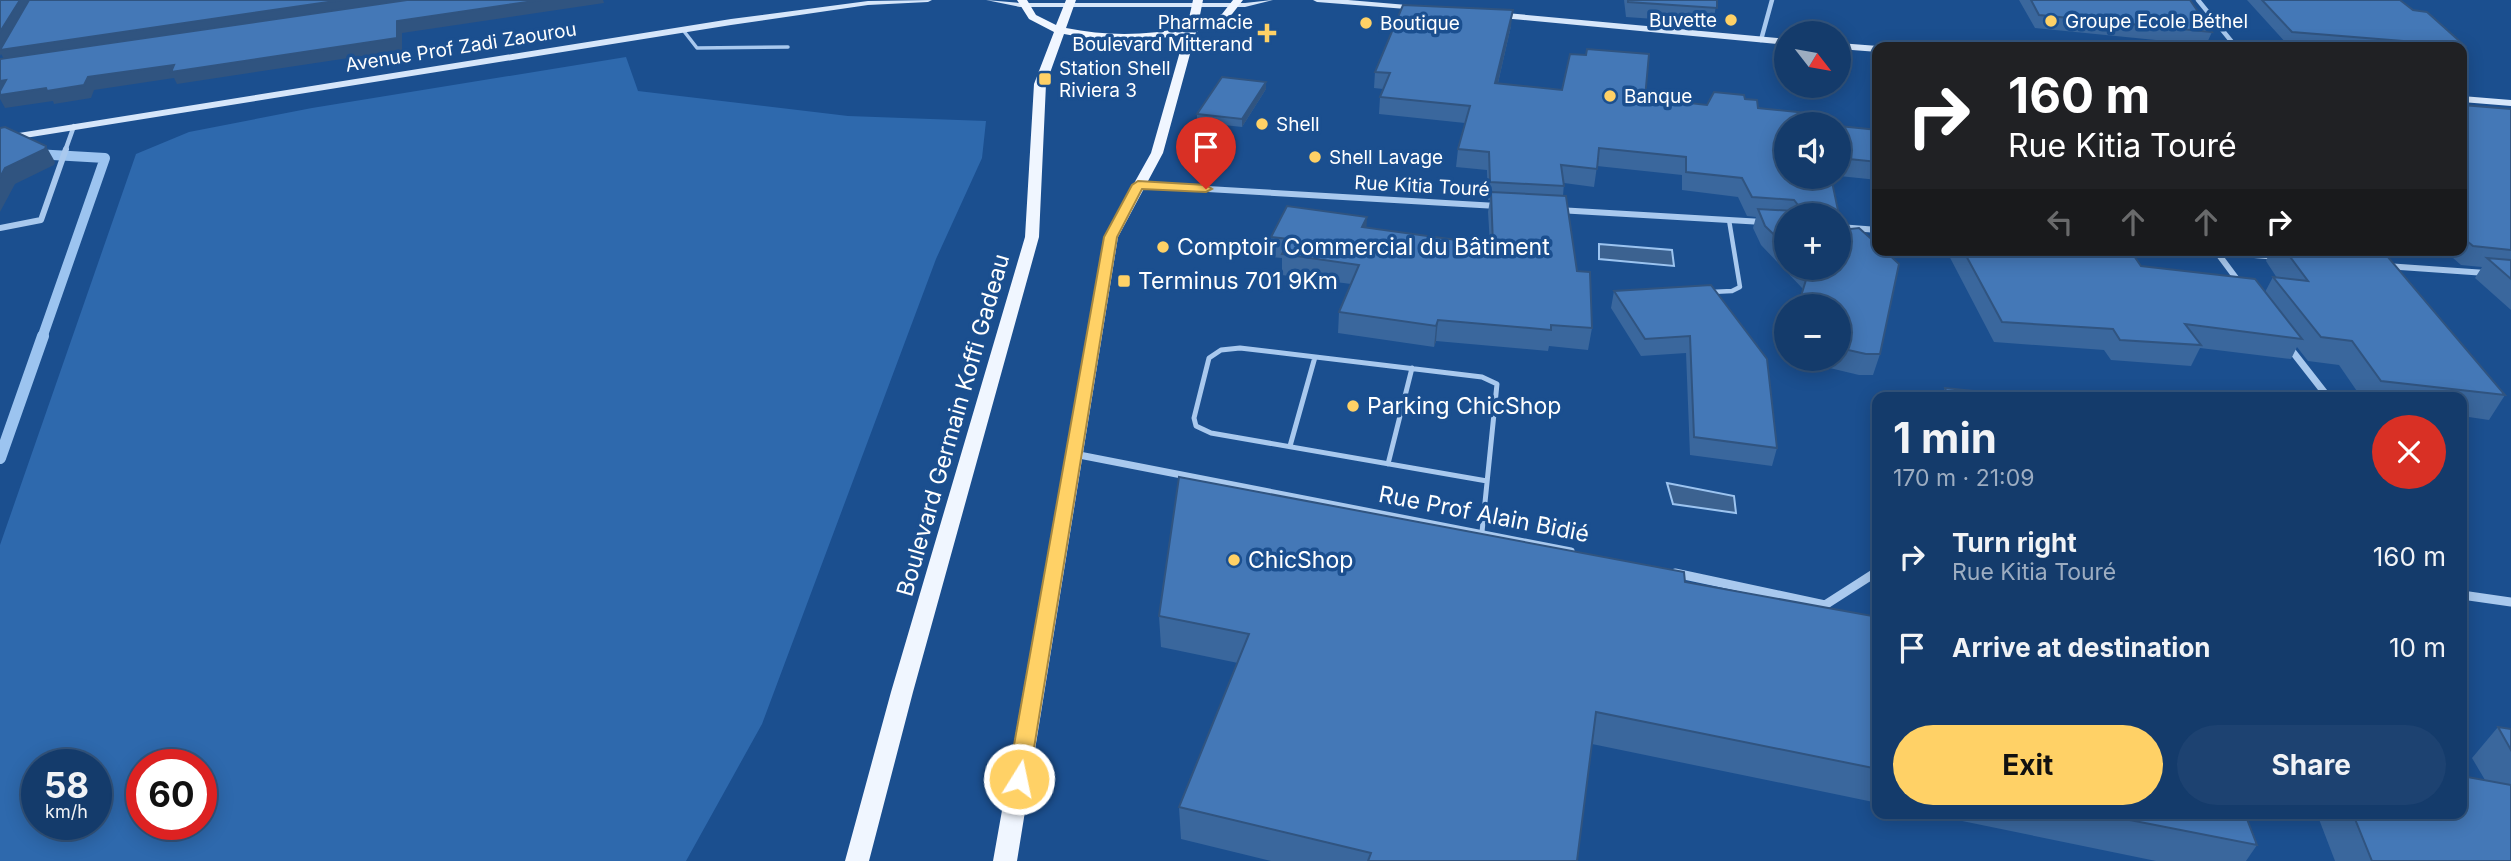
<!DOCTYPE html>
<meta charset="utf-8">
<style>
:root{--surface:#143b6b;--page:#1d4271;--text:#f1f3f6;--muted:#9dadc1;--line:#33557e;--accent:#ffd166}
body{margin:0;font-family:Inter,sans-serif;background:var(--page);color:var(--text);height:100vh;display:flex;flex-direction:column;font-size:26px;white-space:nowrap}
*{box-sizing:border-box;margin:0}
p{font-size:23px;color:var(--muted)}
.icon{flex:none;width:38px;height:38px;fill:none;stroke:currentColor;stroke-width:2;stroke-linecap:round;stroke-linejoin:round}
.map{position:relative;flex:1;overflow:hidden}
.side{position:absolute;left:1872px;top:392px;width:595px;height:427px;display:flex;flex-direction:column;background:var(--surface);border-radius:14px;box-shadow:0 4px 18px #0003,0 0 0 2px var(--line)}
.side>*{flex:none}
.hud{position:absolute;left:1872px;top:42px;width:595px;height:214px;border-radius:14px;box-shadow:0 4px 18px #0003,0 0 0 2px var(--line);background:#202124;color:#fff;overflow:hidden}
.needle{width:46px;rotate:121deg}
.tools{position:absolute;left:1774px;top:21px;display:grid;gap:14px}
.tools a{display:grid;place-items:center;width:77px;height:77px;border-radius:50%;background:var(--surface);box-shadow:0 4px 18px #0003,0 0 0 2px var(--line);font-size:35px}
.speed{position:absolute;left:21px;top:749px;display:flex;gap:14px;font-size:35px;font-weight:700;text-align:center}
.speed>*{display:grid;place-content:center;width:91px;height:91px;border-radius:50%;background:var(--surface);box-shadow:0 4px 18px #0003,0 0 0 2px var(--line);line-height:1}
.speed small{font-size:18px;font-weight:400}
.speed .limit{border:10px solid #d22;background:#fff;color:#111}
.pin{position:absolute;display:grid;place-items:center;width:60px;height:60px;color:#fff;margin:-72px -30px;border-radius:50% 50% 50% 0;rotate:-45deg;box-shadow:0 0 7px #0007}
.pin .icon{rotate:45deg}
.me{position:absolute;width:77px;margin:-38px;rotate:10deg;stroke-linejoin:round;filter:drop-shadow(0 0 5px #0008)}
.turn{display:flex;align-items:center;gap:24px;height:147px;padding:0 21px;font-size:32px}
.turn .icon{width:91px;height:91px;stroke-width:2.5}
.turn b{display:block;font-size:49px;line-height:60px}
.lanes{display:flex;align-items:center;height:66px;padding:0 21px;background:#0003;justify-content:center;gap:35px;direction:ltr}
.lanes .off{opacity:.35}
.round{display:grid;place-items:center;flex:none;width:74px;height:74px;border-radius:37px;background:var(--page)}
.overview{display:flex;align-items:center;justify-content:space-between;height:119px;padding:0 21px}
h1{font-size:42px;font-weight:700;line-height:52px}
.primary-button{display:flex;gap:14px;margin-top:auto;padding:14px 21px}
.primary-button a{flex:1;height:80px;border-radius:42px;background:var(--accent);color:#111;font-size:28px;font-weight:700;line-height:80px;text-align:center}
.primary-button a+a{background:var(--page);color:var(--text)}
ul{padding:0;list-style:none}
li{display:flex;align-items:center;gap:21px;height:91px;padding:0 21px}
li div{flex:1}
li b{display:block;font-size:26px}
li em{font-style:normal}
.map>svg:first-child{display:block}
</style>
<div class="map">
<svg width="2511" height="861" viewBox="0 0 2511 861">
<rect width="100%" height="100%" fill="#1b4f8f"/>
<!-- green -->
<path fill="#2e69ad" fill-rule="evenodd" d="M 626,57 L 638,91 L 848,116 L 986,121 L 982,158 L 936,259 L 762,724 L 686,861 L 0,861 L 0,545 L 136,154 L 189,132 L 312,108 ZM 37,765 L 96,765 L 96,824 L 37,824 ZM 142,765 L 201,765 L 201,824 L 142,824 Z"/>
<!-- water -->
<path fill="#3c6290" stroke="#9cc4f0" stroke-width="2" d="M 1599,244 L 1672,250 L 1674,266 L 1599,259 Z
M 1667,483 L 1734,496 L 1736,513 L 1673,504 Z"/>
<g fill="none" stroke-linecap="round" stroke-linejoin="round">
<!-- stream-far1 -->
<path stroke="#9cc4f0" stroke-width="10" d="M 35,154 L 105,158 L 42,338"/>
<!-- stream -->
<path stroke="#9cc4f0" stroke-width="12" d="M 0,458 L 43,336"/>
<!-- lane-far2 -->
<path stroke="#a9c9ee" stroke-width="3.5" d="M 683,30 L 697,48 L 788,47"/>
<!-- lane-far1 -->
<path stroke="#a9c9ee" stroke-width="4.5" d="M 1711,292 L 1732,291 L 1740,287 L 1729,220"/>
<!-- lane -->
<path stroke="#a9c9ee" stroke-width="5" d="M 1290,446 L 1315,357
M 1388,464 L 1412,368
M 1482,532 L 1497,384 L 1482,377 L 1240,348 L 1221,350 L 1209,358 L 1194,418 L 1196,426 L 1211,433 L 1487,481"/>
<!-- street-far3 -->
<path stroke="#a9c9ee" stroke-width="4.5" d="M 2198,0 L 2236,47
M 1761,40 L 1772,0
M 65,151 L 74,126"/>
<!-- street-far2 -->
<path stroke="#a9c9ee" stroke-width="6" d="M 1139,185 L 1497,206
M 1558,210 L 1763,222
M 1839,227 L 1878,230
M 0,228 L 41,220 L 66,149
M 2197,250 L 2277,257
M 2216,251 L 2239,282
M 2386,266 L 2486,273"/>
<!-- street-far1 -->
<path stroke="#a9c9ee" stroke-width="7" d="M 2289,347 L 2328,397
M 1074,454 L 1571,551"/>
<!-- street -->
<path stroke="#a9c9ee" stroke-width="9" d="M 1675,573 L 1825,605 L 1878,571
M 2462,595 L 2511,602"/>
<!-- secondary -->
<path fill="#d6e6fa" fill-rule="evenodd" d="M 932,0 L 928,2 L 868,5 L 731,25 L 0,142 L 0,136 L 731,19 L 868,1 Z
M 986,0 L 1020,3 L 1245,3 L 1273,0 L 1245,7 L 1020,7 Z
M 1313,0 L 1348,0 L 1419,6 L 1423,8 L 1419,10 L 1317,2 Z
M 1495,12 L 1787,39 L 1787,45 L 1492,17 L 1491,15 Z
M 1839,43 L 1878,46 L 1881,47 L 1878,47 L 1878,52 L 1839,49 Z
M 2462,96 L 2511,100 L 2511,106 L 2462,102 Z"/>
<!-- primary -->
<path fill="#f0f6ff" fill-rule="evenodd" d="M 1017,0 L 1027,0 L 1036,15 L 1056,25 L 1066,0 L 1076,0 L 1066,28 C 1106,36 1146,36 1187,27 L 1193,0 L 1203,0 L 1198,25 L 1222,14 L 1233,0 L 1243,0 L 1229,18 L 1196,32 L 1163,153 L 1118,237 L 1017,861 L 993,861 L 1104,237 L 1151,153 L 1185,34 C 1145,43 1104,42 1064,34 L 1046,84 L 1039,237 L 913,692 L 869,861 L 845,861 L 891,692 L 1025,237 L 1034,84 L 1054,32 L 1029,19 Z"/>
</g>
<!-- wall -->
<path fill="#3a679d" d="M 1624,0 L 1717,0 L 1713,23 L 1626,17 Z
M 2019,0 L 2190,0 L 2212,32 L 2206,45 L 2035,28 Z
M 2247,0 L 2400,0 L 2413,10 L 2465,46 L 2462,52 L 2462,47 L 2326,47 L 2287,44 Z
M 1511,26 L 1498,83 L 1707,105 L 1745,99 L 1787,124 L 1839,215 L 1787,215 L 1787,268 L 1839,268 L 1841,230 L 1880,354 L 1873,375 L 1859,375 L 1792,359 L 1839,359 L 1839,306 L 1803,289 L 1761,245 L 1753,228 L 1756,217 L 1747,216 L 1738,197 L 1682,190 L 1682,175 L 1597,166 L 1594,187 L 1564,183 L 1563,196 L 1577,271 L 1592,328 L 1588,350 L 1549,346 L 1548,351 L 1436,341 L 1434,347 L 1338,333 L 1339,312 L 1351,284 L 1282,275 L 1282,258 L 1271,257 L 1271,237 L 1367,228 L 1490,244 L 1488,212 L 1490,200 L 1488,200 L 1487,170 L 1456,167 L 1458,149 L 1465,123 L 1379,114 L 1380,97 L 1383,89 L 1374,88 L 1375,72 Z
M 1266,82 L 1266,89 L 1242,127 L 1197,122 L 1197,114 Z
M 2462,105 L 2511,109 L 2511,310 L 2475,278 L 2482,267 L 2461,265 L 2444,250 L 2462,250 Z
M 1839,126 L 1878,130 L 1878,180 L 1839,176 Z
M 1946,250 L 2130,250 L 2141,266 L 2265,292 L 2273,277 L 2277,278 L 2266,261 L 2271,250 L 2382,250 L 2505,395 L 2489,420 L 2462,416 L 2462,397 L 2361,397 L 2339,365 L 2308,361 L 2297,347 L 2291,359 L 2200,348 L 2191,366 L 2111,360 L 2104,350 L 1994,342 Z
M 1711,285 L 1777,448 L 1772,466 L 1690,455 L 1686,353 L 1641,356 L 1611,308 L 1614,291 Z
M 1787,346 L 1787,358 L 1784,357 Z
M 1945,388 L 2032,397 L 1941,397 Z
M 1685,582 L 1878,617 L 1878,803 L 1592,744 L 1577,861 L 1271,861 L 1181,839 L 1179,807 L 1238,663 L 1161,647 L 1159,616 Z
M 2498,727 L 2511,750 L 2511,861 L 2335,861 L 2317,814 L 2462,814 L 2485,780 L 2472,758 Z
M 1928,814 L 2245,814 L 2257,845 L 2246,861 L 2156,861 Z"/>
<!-- shaded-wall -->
<path fill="#305480" d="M 20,0 L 424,0 L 6,62 L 1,54 L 0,56 L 0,32 Z
M 541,0 L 603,0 L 604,3 L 402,33 L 402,50 L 177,84 L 174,78 L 94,90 L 91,98 L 54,104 L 53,101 L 5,108 L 0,99 L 0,95 L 88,77 L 397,21 Z
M 1513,10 L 1511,26 L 1494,100 L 1495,83 Z
M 6,80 L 0,94 L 0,81 Z
M 1266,82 L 1266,89 L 1242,127 L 1242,119 Z
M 46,146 L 55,162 L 54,165 L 15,184 L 0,212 L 0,177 L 5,168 Z
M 1367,217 L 1366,237 L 1362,227 Z
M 1438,320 L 1436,341 L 1434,347 L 1436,326 Z"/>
<!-- building -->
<path fill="#4478b7" stroke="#305480" stroke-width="2" d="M 0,0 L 20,0 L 0,32 Z
M 29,0 L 342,0 L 0,50 Z
M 407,0 L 541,0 L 397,21 L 397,38 L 171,72 L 174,65 L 88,77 L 84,85 L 47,91 L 46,88 L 0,95 L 0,91 L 6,80 L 0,81 L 0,59 Z
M 1628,0 L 1717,0 L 1717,8 L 1628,2 Z
M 2031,0 L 2190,0 L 2212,32 L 2039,15 Z
M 2262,0 L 2400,0 L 2413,10 L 2427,12 L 2465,46 L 2292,32 Z
M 1403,5 L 1513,10 L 1495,83 L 1562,90 L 1570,54 L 1586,55 L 1587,49 L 1649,54 L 1645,98 L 1707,105 L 1714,92 L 1744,95 L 1745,99 L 1757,100 L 1758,108 L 1817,114 L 1821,124 L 1824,124 L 1787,124 L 1787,177 L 1831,177 L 1839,215 L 1787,215 L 1787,247 L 1765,226 L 1758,209 L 1794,211 L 1798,205 L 1794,200 L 1752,197 L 1742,178 L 1686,172 L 1686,157 L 1599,148 L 1597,169 L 1561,165 L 1564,186 L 1490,182 L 1489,152 L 1458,149 L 1470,106 L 1380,97 L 1390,73 L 1375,72 Z
M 1222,77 L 1266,82 L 1242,119 L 1197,114 Z
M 2462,105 L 2511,109 L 2511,250 L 2473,246 L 2462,237 Z
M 1839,126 L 1878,130 L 1878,162 L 1839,158 Z
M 5,127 L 46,146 L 45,149 L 5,168 L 0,177 L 0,128 Z
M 1491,192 L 1566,196 L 1577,271 L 1590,272 L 1592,328 L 1551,325 L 1551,330 L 1438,320 L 1436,326 L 1339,312 L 1359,265 L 1282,254 L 1290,239 L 1271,237 L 1287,206 L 1367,217 L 1362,227 L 1493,245 Z
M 1839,218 L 1841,230 L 1859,228 L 1878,245 L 1878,250 L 1884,250 L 1899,264 L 1880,354 L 1866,354 L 1839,348 L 1839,306 L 1798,306 L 1809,270 L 1807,268 L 1839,268 Z
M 1963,250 L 2130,250 L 2141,266 L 2255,279 L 2302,339 L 2185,324 L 2201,345 L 2120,340 L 2113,329 L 2002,322 Z
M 2285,250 L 2382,250 L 2505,395 L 2381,381 L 2352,341 L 2321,337 L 2273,277 L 2308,281 Z
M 2487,258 L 2511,260 L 2511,279 Z
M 1711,285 L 1767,359 L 1777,448 L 1694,437 L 1690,336 L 1645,339 L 1614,291 Z
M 1945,388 L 2032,397 L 1948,397 Z
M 1179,477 L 1684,572 L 1685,582 L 1878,617 L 1878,769 L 1596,712 L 1577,861 L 1368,861 L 1371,853 L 1179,807 L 1249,634 L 1159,616 Z
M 2498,727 L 2511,729 L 2511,750 Z
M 2462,776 L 2511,785 L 2511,861 L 2372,861 L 2353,814 L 2462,814 Z
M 2099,814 L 2245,814 L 2257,845 Z"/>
<!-- route -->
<path fill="#ffd166" stroke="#a68842" stroke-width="2" d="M 1138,181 L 1206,185 L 1212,189 L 1206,192 L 1142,189 L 1117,237 L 1029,779 L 1026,786 L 1019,788 L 1011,786 L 1008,779 L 1104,237 L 1132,185 Z"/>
<!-- markers -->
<g fill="#ffd166" stroke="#1b4f8f" stroke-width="2.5">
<circle cx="1731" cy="20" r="7"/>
<circle cx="2051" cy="21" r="7"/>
<circle cx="1366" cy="23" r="7"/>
<path d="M1263.5 22.5h7v7h7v7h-7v7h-7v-7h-7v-7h7z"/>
<rect x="1038" y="72" width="14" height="14" rx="3.5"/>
<circle cx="1610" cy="96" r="7"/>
<circle cx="1262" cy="124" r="7"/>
<circle cx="1315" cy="157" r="7"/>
<circle cx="1163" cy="247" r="7"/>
<rect x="1117" y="274" width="14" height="14" rx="3.5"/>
<circle cx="1353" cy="406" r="7"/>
<circle cx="1234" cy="560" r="7"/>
</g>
<g text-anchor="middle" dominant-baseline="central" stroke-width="7" stroke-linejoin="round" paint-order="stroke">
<!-- far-poi labels -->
<g font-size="19" fill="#fff" stroke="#1b4f8f" text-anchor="start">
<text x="1717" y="20" text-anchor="end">Buvette</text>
<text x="2065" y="21">Groupe Ecole Béthel</text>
<text x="1253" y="22" text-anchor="end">Pharmacie<tspan x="1253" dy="22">Boulevard Mitterand</tspan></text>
<text x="1380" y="23">Boutique</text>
<text x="1059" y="68">Station Shell<tspan x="1059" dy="22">Riviera 3</tspan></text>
<text x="1624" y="96">Banque</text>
<text x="1276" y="124">Shell</text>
<text x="1329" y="157">Shell Lavage</text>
</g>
<!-- far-street labels -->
<g font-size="19" fill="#fff" stroke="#1b4f8f">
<text transform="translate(461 47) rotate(-9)">Avenue Prof Zadi Zaourou</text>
<text transform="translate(1422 186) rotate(3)">Rue Kitia Touré</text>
</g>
<!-- poi labels -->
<g font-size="23" fill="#fff" stroke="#1b4f8f" text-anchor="start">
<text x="1177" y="247">Comptoir Commercial du Bâtiment</text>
<text x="1138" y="281">Terminus 701 9Km</text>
<text x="1367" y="406">Parking ChicShop</text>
<text x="1248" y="560">ChicShop</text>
</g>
<!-- street labels -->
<g font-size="23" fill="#fff" stroke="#1b4f8f">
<text transform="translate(953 425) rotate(-74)">Boulevard Germain Koffi Gadeau</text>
<text transform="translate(1484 514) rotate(11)">Rue Prof Alain Bidié</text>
</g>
</g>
</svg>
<div class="tools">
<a><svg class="needle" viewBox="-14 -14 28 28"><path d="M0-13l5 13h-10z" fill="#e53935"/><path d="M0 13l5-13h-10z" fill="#9dadc1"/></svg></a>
<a><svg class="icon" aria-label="sound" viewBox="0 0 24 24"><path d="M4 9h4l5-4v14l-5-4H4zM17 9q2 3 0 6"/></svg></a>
<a>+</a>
<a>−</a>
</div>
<div class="speed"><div>58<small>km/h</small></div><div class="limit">60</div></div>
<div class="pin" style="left:1206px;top:189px;background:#d93025"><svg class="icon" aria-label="arrive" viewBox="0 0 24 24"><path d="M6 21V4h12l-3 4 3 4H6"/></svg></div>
<svg class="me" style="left:1019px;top:779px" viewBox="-20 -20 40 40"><circle r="17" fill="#ffd166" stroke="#fff" stroke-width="3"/><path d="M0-11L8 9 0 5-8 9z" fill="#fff"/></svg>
<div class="hud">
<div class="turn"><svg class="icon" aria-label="right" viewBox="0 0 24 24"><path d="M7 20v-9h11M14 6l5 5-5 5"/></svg><div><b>160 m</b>Rue Kitia Touré</div></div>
<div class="lanes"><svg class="icon off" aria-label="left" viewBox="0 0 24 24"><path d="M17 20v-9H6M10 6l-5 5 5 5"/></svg><svg class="icon off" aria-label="ahead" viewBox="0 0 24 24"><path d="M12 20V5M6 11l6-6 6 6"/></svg><svg class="icon off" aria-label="ahead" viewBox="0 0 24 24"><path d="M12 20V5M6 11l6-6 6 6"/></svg><svg class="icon" aria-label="right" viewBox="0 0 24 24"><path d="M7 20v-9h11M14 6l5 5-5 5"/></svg></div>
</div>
<section class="side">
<div class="overview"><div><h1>1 min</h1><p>170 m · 21:09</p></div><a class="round" style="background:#d93025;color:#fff"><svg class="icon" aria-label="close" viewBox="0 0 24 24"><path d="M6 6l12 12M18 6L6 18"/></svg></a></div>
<ul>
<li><svg class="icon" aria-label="right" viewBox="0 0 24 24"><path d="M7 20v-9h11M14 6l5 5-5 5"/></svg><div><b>Turn right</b><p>Rue Kitia Touré</p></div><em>160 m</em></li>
<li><svg class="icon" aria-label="arrive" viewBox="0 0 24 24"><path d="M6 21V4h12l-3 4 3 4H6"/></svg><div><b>Arrive at destination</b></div><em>10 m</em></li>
</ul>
<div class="primary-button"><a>Exit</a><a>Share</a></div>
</section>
</div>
